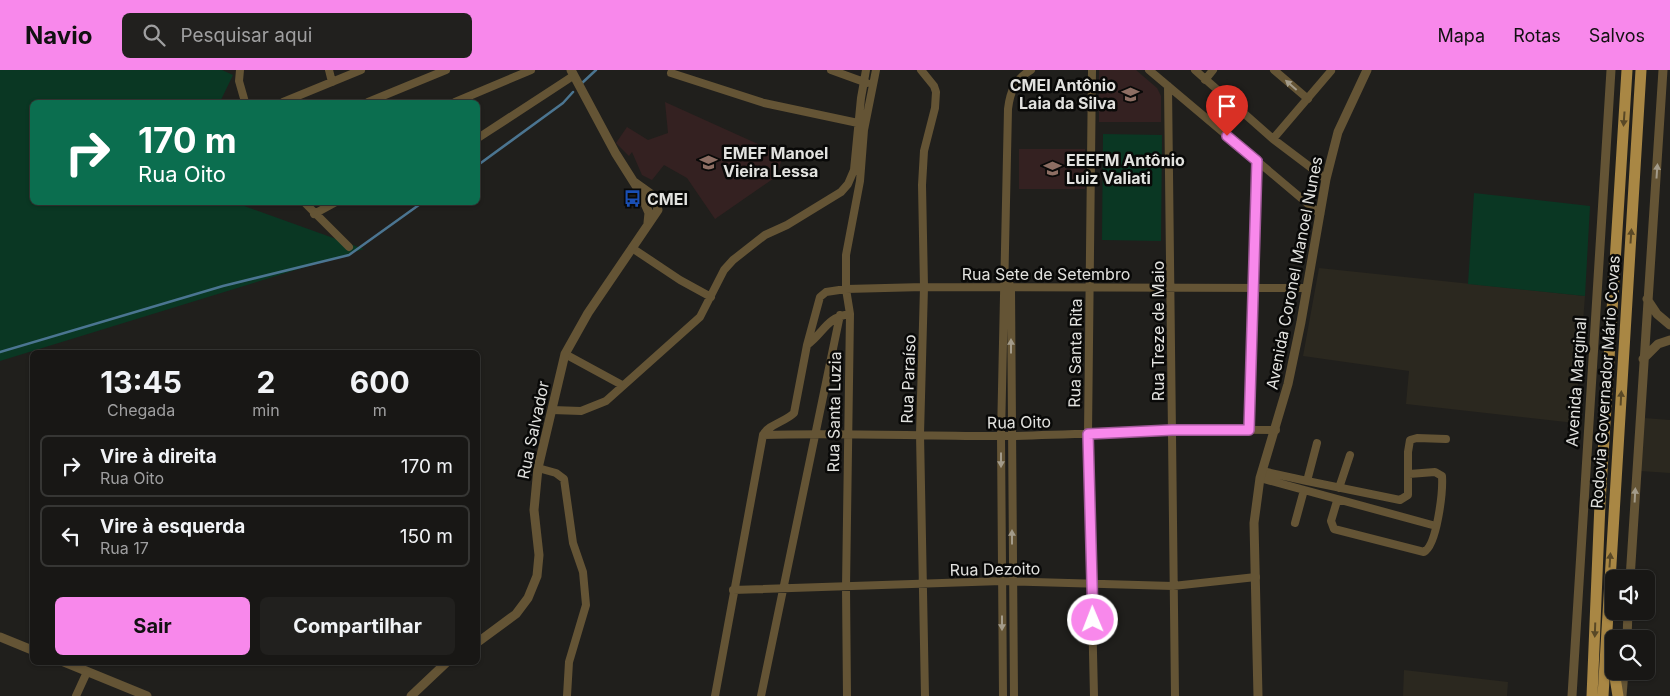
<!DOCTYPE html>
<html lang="pt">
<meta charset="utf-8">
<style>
:root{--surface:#181715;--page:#21201e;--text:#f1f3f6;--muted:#9f9fa0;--line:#363634;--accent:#f888eb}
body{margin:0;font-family:Inter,sans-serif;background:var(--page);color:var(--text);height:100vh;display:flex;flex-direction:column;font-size:19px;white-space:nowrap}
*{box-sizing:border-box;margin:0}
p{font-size:16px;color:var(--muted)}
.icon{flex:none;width:28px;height:28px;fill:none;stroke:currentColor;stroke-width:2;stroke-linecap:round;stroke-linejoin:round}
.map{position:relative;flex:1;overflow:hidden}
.sheet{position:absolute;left:30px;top:280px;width:450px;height:315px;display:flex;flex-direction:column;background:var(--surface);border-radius:8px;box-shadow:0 1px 4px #0004,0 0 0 1px var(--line)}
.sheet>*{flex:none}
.banner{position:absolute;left:30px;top:30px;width:450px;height:105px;border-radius:8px;box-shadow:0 1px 4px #0004,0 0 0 1px var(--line);background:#0b6e4f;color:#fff;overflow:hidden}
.tools{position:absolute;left:1605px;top:500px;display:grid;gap:10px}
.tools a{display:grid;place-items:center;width:50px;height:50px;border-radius:8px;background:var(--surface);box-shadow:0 1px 4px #0004,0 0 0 1px var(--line);font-size:25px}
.pin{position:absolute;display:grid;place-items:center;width:42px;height:42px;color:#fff;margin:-51px -21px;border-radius:50% 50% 50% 0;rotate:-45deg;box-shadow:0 0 5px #0007}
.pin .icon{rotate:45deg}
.me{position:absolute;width:55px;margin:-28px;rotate:359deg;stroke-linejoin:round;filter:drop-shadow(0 0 4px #0008)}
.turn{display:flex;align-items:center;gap:18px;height:105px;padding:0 25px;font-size:22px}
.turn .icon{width:65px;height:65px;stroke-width:2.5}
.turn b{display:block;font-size:35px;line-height:42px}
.eta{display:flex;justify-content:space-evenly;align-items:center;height:85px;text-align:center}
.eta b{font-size:30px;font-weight:700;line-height:35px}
.primary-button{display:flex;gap:10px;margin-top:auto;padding:10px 25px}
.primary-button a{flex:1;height:58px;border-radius:8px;background:var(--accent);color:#111;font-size:20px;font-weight:700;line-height:58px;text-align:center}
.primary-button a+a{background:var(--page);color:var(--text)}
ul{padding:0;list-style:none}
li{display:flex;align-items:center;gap:15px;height:62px;margin:0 10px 8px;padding:0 15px;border:2px solid var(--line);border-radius:8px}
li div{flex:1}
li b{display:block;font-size:19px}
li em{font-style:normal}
header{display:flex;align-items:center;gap:30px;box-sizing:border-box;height:70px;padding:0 25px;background:var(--accent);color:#111}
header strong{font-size:24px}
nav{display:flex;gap:28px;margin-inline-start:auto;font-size:18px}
.search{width:350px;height:45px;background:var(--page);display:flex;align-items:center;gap:12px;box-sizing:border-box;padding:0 18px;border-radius:8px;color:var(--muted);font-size:19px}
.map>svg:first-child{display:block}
</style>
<header>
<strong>Navio</strong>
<div class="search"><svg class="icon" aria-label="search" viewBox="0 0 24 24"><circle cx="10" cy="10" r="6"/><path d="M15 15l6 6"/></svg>Pesquisar aqui</div>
<nav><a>Mapa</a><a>Rotas</a><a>Salvos</a></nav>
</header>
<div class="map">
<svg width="1670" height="626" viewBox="0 0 1670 626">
<rect width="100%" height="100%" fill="#201f1c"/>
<!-- built -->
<path fill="#2b281f" d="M 1319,198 L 1585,226 L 1575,353 L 1406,334 L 1409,301 L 1303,286 Z
M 1644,348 L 1670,350 L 1670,403 L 1640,401 Z
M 1404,600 L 1508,612 L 1507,626 L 1403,626 Z"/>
<!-- education -->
<path fill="#342121" d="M 1099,0 L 1136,0 L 1157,18 L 1161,26 L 1161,52 L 1099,52 Z
M 665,32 L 778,83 L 782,88 L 777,106 L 715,149 L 687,108 L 664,95 L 652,110 L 642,105 L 632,82 L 629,86 L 616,73 L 627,57 L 648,70 L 668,63 Z
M 1019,79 L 1085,79 L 1085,119 L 1019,119 Z"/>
<!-- green -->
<path fill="#0a3723" d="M 0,0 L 222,0 L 233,5 L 220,32 L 32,32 L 32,132 L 236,133 L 364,179 L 0,291 Z
M 1103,64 L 1162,65 L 1161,171 L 1102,170 Z
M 1474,123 L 1590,136 L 1585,226 L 1468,214 Z"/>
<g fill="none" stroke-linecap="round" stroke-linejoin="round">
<!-- stream -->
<path stroke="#4b7591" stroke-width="2.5" d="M 582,13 L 596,0
M 478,95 L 563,33 L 573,22
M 0,282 L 223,216 L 349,185 L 423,132"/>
<!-- minor -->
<path stroke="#645435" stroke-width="8" d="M 240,0 L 239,11 L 245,32
M 329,0 L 332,12
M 831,0 L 867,13
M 921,0 L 934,16 L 936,22 L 935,38 L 924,81 L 922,115 L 924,217 L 920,364 L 925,626
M 1092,0 L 1088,364 L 1094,626
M 1149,0 L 1320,144
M 1195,0 L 1273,69 L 1326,109
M 1274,0 L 1308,29
M 671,3 L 764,33 L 858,53
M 1205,10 L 1213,0
M 1168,16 L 1175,626
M 283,32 L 361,0
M 368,32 L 446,0
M 455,32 L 531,0
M 478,68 L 573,6
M 1273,69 L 1331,1
M 304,132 L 349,177
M 314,144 L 336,132
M 632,178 L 680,210 L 711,227
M 1005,201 L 1011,218 L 1014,626
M 807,275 L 820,227 L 826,222 L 846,219 L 924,217 L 1307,218
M 565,284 L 622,315
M 552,340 L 581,341 L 606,331 L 700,247 L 724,200 L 733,190 L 765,165 L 787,155 L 841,122 L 848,114 L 854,100 L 861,28 L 866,0
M 1249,360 L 1257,91
M 763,365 C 846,362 930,367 1013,366 C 1101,364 1188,358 1276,360
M 1317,373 L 1307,411 L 1400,430 L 1408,425 L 1408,382 L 1410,370 L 1417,368 L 1446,369
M 538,398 L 556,403 L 564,409 L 573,473 L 583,502 L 586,535 L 569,592 L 567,626
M 1262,401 L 1307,411
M 1260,408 L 1436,456
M 1339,418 L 1350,385
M 1337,431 L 1331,451 L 1334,459 L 1424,482 C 1437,475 1443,422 1442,406 L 1435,402 L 1409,404
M 1295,453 L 1304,420
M 733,520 L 1002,511 L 1173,516 L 1256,507
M 76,626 L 87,602
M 715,626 L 763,365 C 769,354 785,352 794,343 L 807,275 C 824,263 826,247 850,244
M 761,626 L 840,245
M 847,626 L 846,517 L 850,244 L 846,219 L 846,185 L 860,111 L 864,60 L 876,0
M 1003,626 L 1001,366 L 1008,39 C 1010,22 1015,9 1031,0"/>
<!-- tertiary -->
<path stroke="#645435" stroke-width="9" d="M 571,0 L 616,84 L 640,122 L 649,143 L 648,153
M 1647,229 L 1657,244 L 1670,255
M 1643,289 L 1658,274 L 1670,270
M 1630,509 L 1663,0
M 0,567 L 32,580
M 1627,569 L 1628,541
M 478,572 L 516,544 L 528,528 L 537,506 L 539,485 L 534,440 L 538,398 L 565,284 L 588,243 L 658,140 L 655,127 L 634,112
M 64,592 L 147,626
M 411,626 L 447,592
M 1258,626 L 1254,453 L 1260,408 L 1288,314 L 1301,252 L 1326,109 L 1338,62 L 1367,0
M 1572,626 L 1611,0
M 1622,626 L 1624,601"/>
<!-- primary -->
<path stroke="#a98744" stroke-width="11" d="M 1611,576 L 1614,599
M 1614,601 L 1618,626
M 1592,626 L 1600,433 L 1627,0
M 1603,626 L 1641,0"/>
</g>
<!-- one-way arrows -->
<defs><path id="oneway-solid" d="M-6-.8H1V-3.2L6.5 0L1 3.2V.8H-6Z" transform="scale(1.25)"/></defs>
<g fill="#a39b8a">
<use href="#oneway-solid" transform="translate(1291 15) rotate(-139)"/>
<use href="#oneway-solid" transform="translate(1657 101) rotate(-86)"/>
<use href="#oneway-solid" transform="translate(1011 276) rotate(-90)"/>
<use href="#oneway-solid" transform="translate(1001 390) rotate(90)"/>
<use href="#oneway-solid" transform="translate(1635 425) rotate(-87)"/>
<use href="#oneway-solid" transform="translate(1012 467) rotate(-90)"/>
<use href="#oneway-solid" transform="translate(1002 553) rotate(90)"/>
</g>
<g fill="#594826">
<use href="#oneway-solid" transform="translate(1624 49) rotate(94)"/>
<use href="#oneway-solid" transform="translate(1631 166) rotate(-86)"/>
<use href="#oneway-solid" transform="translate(1621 328) rotate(-87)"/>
<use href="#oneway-solid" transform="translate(1610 490) rotate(-86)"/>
<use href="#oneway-solid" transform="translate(1595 560) rotate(92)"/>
</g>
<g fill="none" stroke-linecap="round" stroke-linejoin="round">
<defs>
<path id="route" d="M 1093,550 L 1088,364 L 1172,360 L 1249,360 L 1257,91 L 1227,66"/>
</defs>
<!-- route casing -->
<use href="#route" stroke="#a15899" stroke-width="12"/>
<!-- route -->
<use href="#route" stroke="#f888eb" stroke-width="9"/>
</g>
<!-- icons -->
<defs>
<symbol id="school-bare" viewBox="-9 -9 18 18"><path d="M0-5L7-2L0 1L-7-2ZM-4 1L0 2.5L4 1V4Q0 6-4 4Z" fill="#8d6e63" stroke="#090908" stroke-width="2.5" paint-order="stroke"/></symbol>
<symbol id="bus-bare" viewBox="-9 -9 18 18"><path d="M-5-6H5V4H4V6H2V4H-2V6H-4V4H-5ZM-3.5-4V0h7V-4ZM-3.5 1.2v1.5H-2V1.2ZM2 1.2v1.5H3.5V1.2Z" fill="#1a4fb4" stroke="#090908" stroke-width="2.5" paint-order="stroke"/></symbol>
</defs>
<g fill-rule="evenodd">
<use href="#school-bare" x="1118" y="12" width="25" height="25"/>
<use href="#school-bare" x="696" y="80" width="25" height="25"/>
<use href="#school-bare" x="1040" y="86" width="25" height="25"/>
<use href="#bus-bare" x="620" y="116" width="25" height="25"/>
</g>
<g text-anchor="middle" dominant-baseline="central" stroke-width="5" stroke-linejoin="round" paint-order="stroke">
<!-- poi labels -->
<g font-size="16" font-weight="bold" fill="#e2e2df" stroke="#090908" text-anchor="start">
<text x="1116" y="15" text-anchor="end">CMEI Antônio<tspan x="1116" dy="18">Laia da Silva</tspan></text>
<text x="723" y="83">EMEF Manoel<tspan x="723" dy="18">Vieira Lessa</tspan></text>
<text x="1066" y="90">EEEFM Antônio<tspan x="1066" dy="18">Luiz Valiati</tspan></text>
<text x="647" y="129">CMEI</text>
</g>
<!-- street labels -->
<g font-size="16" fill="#e2e2df" stroke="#090908">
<text transform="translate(1294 203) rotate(-79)">Avenida Coronel Manoel Nunes</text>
<text x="1046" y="204">Rua Sete de Setembro</text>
<text transform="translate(1158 261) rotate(-90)">Rua Treze de Maio</text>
<text transform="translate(1075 283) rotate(-89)">Rua Santa Rita</text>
<text transform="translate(908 309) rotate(-88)">Rua Paraíso</text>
<text transform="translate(1576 312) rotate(-86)">Avenida Marginal</text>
<text transform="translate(1605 312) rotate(-86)">Rodovia Governador Mário Covas</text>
<text transform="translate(834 342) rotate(-89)">Rua Santa Luzia</text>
<text transform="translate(1019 352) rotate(-1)">Rua Oito</text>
<text transform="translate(533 360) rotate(-78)">Rua Salvador</text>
<text transform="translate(995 499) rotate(-1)">Rua Dezoito</text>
</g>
</g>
</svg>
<div class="tools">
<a><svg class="icon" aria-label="sound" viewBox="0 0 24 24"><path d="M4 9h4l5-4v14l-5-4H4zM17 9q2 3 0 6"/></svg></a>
<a><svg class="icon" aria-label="search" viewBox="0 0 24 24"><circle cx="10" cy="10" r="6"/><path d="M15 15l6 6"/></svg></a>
</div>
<div class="pin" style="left:1227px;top:66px;background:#d93025"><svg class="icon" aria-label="arrive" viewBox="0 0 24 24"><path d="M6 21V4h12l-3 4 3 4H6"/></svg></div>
<svg class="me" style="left:1093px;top:550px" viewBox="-20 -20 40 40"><circle r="17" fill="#f888eb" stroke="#fff" stroke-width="3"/><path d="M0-11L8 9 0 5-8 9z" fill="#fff"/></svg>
<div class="banner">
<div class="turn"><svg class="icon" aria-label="right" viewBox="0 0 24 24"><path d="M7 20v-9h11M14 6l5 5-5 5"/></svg><div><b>170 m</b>Rua Oito</div></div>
</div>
<section class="sheet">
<div class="eta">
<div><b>13:45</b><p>Chegada</p></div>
<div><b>2</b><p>min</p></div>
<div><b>600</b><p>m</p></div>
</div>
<ul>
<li><svg class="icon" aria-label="right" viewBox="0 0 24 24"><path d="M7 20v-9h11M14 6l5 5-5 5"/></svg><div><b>Vire à direita</b><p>Rua Oito</p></div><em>170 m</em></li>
<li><svg class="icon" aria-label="left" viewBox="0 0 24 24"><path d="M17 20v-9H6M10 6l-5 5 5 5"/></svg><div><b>Vire à esquerda</b><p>Rua 17</p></div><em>150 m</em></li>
</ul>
<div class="primary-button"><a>Sair</a><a>Compartilhar</a></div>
</section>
</div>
